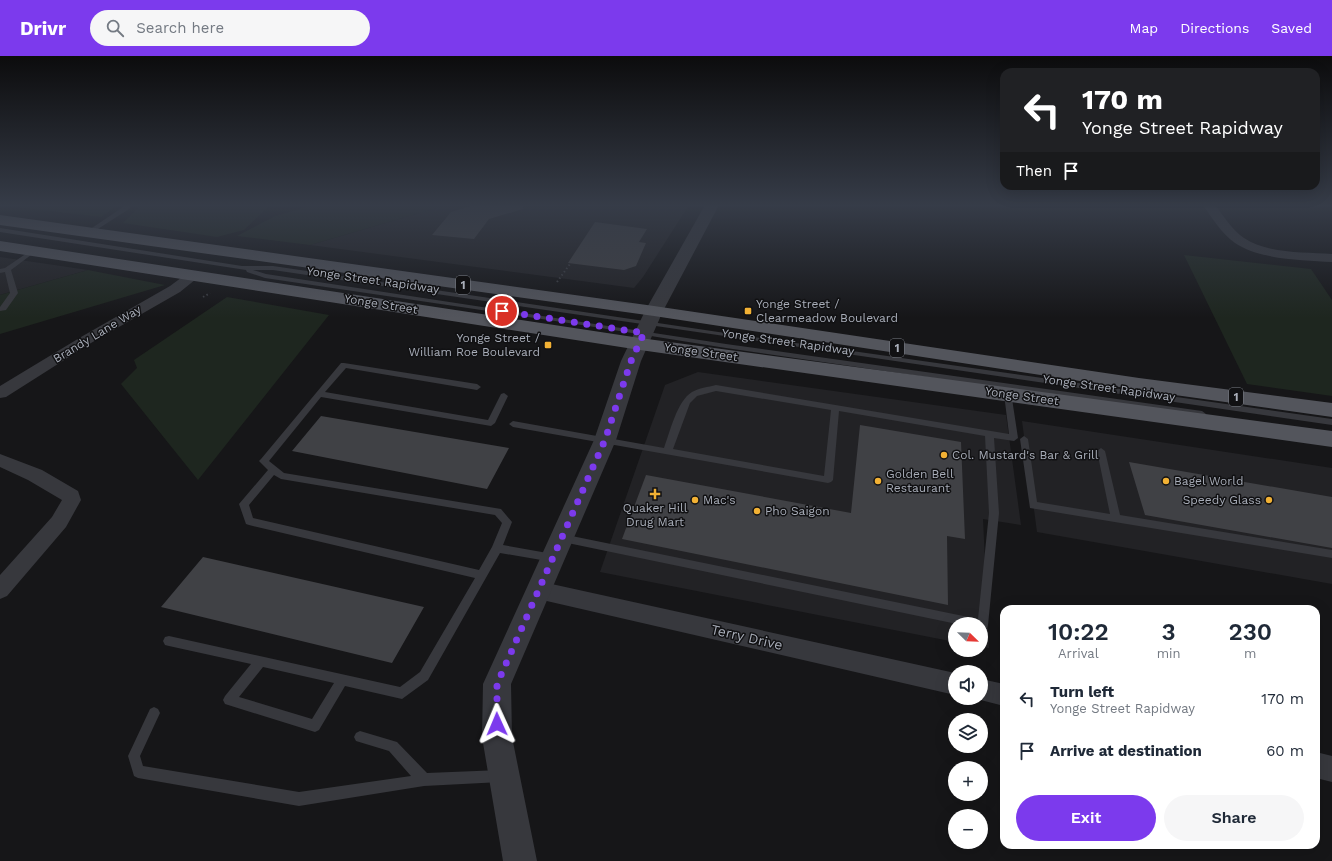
<!DOCTYPE html>
<meta charset="utf-8">
<style>
:root{--surface:#fff;--page:#f6f6f7;--text:#1f2937;--muted:#747a83;--accent:#7c3aed}
body{margin:0;font-family:"Work Sans",sans-serif;background:var(--page);color:var(--text);height:100vh;display:flex;flex-direction:column;font-size:15px;white-space:nowrap}
*{box-sizing:border-box;margin:0}
p{font-size:13px;color:var(--muted)}
.icon{flex:none;width:22px;height:22px;fill:none;stroke:currentColor;stroke-width:2;stroke-linecap:round;stroke-linejoin:round}
.map{position:relative;flex:1;overflow:hidden}
.drawer{position:absolute;left:1000px;top:549px;width:320px;height:244px;display:flex;flex-direction:column;background:var(--surface);border-radius:12px;box-shadow:0 4px 16px #0002}
.drawer>*{flex:none}
.hud{position:absolute;left:1000px;top:12px;width:320px;height:122px;border-radius:12px;box-shadow:0 4px 16px #0002;background:#202124;color:#fff;overflow:hidden}
.needle{width:26px;rotate:113deg}
.tools{position:absolute;left:948px;top:561px;display:grid;gap:8px}
.tools a{display:grid;place-items:center;width:40px;height:40px;border-radius:50%;background:var(--surface);box-shadow:0 4px 16px #0002;font-size:20px}
.pin{position:absolute;display:grid;place-items:center;width:34px;height:34px;color:#fff;margin:-17px;border:2px solid #fff;border-radius:50%;box-shadow:0 1px 4px #0007}
.me{position:absolute;width:44px;margin:-22px;rotate:359deg;stroke-linejoin:round;filter:drop-shadow(0 0 3px #0008)}
.turn{display:flex;align-items:center;gap:14px;height:84px;padding:0 16px;font-size:18px}
.turn .icon{width:52px;height:52px;stroke-width:2.5}
.turn b{display:block;font-size:28px;line-height:34px}
.then{display:flex;align-items:center;height:38px;padding:0 16px;background:#0003;gap:8px;font-size:15px}
.eta{display:flex;justify-content:space-evenly;align-items:center;height:68px;text-align:center}
.eta b{font-size:24px;font-weight:600;line-height:28px}
.cta{display:flex;gap:8px;margin-top:auto;padding:8px 16px}
.cta a{flex:1;height:46px;border-radius:24px;background:var(--accent);color:#fff;font-size:16px;font-weight:600;line-height:46px;text-align:center}
.cta a+a{background:var(--page);color:var(--text)}
ul{padding:0;list-style:none}
li{display:flex;align-items:center;gap:12px;height:52px;padding:0 16px}
li div{flex:1}
li b{display:block;font-size:15px}
li em{font-style:normal}
header{display:flex;align-items:center;gap:24px;box-sizing:border-box;height:56px;padding:0 20px;background:var(--accent);color:#fff}
header strong{font-size:19px}
nav{display:flex;gap:22px;margin-inline-start:auto;font-size:14px}
.search{width:280px;height:36px;background:var(--page);display:flex;align-items:center;gap:10px;box-sizing:border-box;padding:0 14px;border-radius:22px;color:var(--muted);font-size:15px}
.map>svg:first-child{display:block}
</style>
<header>
<strong>Drivr</strong>
<div class="search"><svg class="icon" aria-label="search" viewBox="0 0 24 24"><circle cx="10" cy="10" r="6"/><path d="M15 15l6 6"/></svg>Search here</div>
<nav><a>Map</a><a>Directions</a><a>Saved</a></nav>
</header>
<div class="map">
<svg width="1332" height="805" viewBox="0 0 1332 805">
<rect width="100%" height="100%" fill="#161618"/>
<!-- built -->
<path fill="#222225" d="M 447,149 L 689,149 L 643,221 L 634,232 L 310,189 Z
M 0,201 L 88,214 L 0,239 Z
M 698,316 L 1006,359 L 1021,469 L 983,463 L 989,592 L 981,591 L 981,568 L 955,568 L 955,586 L 600,516 L 665,329 Z
M 1022,365 L 1332,412 L 1332,528 L 1037,476 Z"/>
<!-- green -->
<path fill="#1e261f" d="M 0,149 L 118,149 L 101,161 Z
M 141,149 L 270,149 L 244,174 L 217,181 L 123,167 Z
M 314,149 L 447,149 L 310,189 L 237,180 L 275,160 Z
M 1184,199 L 1311,213 L 1332,244 L 1332,340 L 1247,328 Z
M 88,214 L 165,229 L 0,278 L 0,239 Z
M 227,241 L 329,259 L 198,424 L 121,328 L 137,312 L 134,304 Z"/>
<!-- building -->
<path fill="#404145" d="M 474,149 L 523,149 L 523,153 L 489,163 L 474,183 L 432,179 L 451,156 Z
M 595,166 L 647,173 L 639,186 L 646,187 L 636,210 L 624,214 L 568,207 Z
M 321,360 L 509,392 L 487,433 L 292,395 Z
M 860,369 L 961,386 L 965,483 L 947,480 L 948,549 L 622,483 L 646,419 L 851,457 Z
M 1129,406 L 1332,441 L 1332,492 L 1145,459 Z
M 203,501 L 424,551 L 392,607 L 161,551 Z"/>
<g fill="none" stroke-linecap="round" stroke-linejoin="round">
<!-- path -->
<path stroke="#3d3f44" stroke-width="2" stroke-dasharray="1.5 2.5" stroke-linecap="butt" d="M 557,226 L 570,208
M 203,241 L 210,237"/>
<!-- service -->
<path fill="#37383d" fill-rule="evenodd" d="M 126,149 L 132,149 L 129,153 L 90,178 L 86,178 L 86,176 Z
M 0,172 L 242,210 L 273,210 L 732,278 L 1332,363 L 1332,369 L 273,214 L 253,214 L 266,218 L 726,288 L 1202,355 L 1206,358 L 1202,361 L 726,292 L 582,269 L 265,222 L 247,216 L 246,214 L 0,176 Z
M 33,193 L 36,195 L 35,196 L 11,214 L 18,237 L 6,254 L 0,255 L 0,251 L 10,237 L 5,216 L 0,217 L 0,213 L 5,212 Z
M 341,307 L 344,307 L 477,328 L 481,331 L 477,334 L 346,312 L 325,336 L 488,364 L 501,338 L 504,337 L 508,340 L 495,367 L 491,370 L 321,341 L 269,405 L 284,417 L 501,453 L 512,466 L 503,489 L 553,498 L 557,499 L 558,502 L 557,505 L 553,506 L 500,497 L 428,624 L 402,643 L 345,630 L 319,674 L 315,676 L 225,648 L 223,644 L 225,640 L 251,608 L 169,590 L 165,589 L 163,585 L 165,581 L 169,580 L 400,631 L 420,616 L 475,522 L 249,469 L 246,468 L 239,448 L 268,414 L 259,405 L 261,403 ZM 274,419 L 281,423 L 495,459 L 502,467 L 492,491 L 479,514 L 253,462 L 249,449 ZM 263,611 L 334,627 L 312,663 L 239,641 Z
M 716,329 L 1009,378 L 1004,338 L 1008,335 L 1011,336 L 1018,382 L 1014,385 L 994,382 L 999,457 L 988,569 L 987,572 L 981,573 L 981,568 L 957,568 L 558,485 L 557,482 L 558,479 L 562,478 L 978,563 L 989,457 L 985,380 L 839,355 L 833,424 L 831,426 L 828,427 L 513,371 L 509,368 L 513,365 L 664,392 C 670,376 677,345 692,336 C 699,332 708,331 716,329 ZM 716,335 L 831,354 L 824,420 L 673,393 L 690,347 L 697,340 Z
M 1024,380 L 1028,383 L 1037,446 L 1110,458 L 1097,395 L 1101,392 L 1105,395 L 1120,459 L 1332,494 L 1332,502 L 1030,452 L 1020,383 Z
M 154,651 L 158,653 L 160,657 L 140,700 L 143,710 L 299,736 L 411,720 L 389,695 L 356,685 L 354,681 L 356,677 L 360,675 L 397,686 L 427,717 L 501,714 L 506,715 L 507,720 L 506,725 L 501,726 L 424,730 L 299,750 L 138,722 L 134,720 L 128,700 L 150,653 Z"/>
<!-- minor -->
<path fill="#37383d" fill-rule="evenodd" d="M 1203,149 L 1215,149 C 1224,160 1232,174 1244,182 C 1268,198 1304,196 1332,198 L 1332,206 C 1303,204 1260,204 1235,187 C 1222,178 1212,162 1203,149 Z
M 194,215 L 199,216 L 201,219 L 180,236 L 91,287 L 6,341 L 0,342 L 0,330 L 81,281 L 170,230 L 189,216 Z
M 0,398 L 42,414 L 78,435 L 81,444 L 66,471 L 7,540 L 0,543 L 0,519 L 52,461 L 62,444 L 28,424 L 0,411 Z
M 538,525 L 955,617 L 955,639 L 538,543 L 531,540 L 527,534 L 531,528 Z
M 981,623 L 1004,628 L 1004,650 L 973,642 L 981,642 Z
M 1316,696 L 1332,700 L 1332,726 L 1316,722 Z"/>
<!-- tertiary -->
<path fill="#37383d" fill-rule="evenodd" d="M 705,149 L 719,149 L 663,255 L 641,305 L 616,384 L 511,628 L 512,681 L 537,805 L 503,805 L 482,681 L 483,628 L 594,384 L 621,305 L 645,255 Z"/>
<!-- primary -->
<path fill="#53555c" fill-rule="evenodd" d="M 0,159 L 654,250 L 1139,322 L 1332,347 L 1332,361 L 1139,334 L 654,260 L 0,169 Z
M 0,185 L 640,282 L 1332,375 L 1332,391 L 640,294 L 0,195 Z"/>
</g>
<!-- sky -->
<linearGradient id="sky" x2="0" y2="1"><stop stop-color="#0c0c0d"/><stop offset="0.57" stop-color="#363c48"/><stop offset="1" stop-color="#363c48" stop-opacity="0"/></linearGradient>
<rect width="1332" height="262" fill="url(#sky)"/>
<g fill="none" stroke-linecap="round" stroke-linejoin="round">
<!-- route -->
<path stroke="#7c3aed" stroke-width="7" stroke-dasharray="0 12.6" d="M 497,668 L 497,628 L 605,384 L 631,305 L 644,277 L 502,255"/>
</g>
<!-- markers -->
<g fill="#f2b134" stroke="#111113" stroke-width="1.5">
<rect x="744" y="251" width="8" height="8" rx="2"/>
<rect x="544" y="285" width="8" height="8" rx="2"/>
<circle cx="944" cy="399" r="4"/>
<circle cx="878" cy="425" r="4"/>
<circle cx="1166" cy="425" r="4"/>
<path d="M653 432h4v4h4v4h-4v4h-4v-4h-4v-4h4z"/>
<circle cx="695" cy="444" r="4"/>
<circle cx="1269" cy="444" r="4"/>
<circle cx="757" cy="455" r="4"/>
</g>
<g text-anchor="middle" dominant-baseline="central" stroke-width="3" stroke-linejoin="round" paint-order="stroke">
<!-- shield labels -->
<g fill="#111113" stroke="#7b7e86" stroke-width="1">
<rect x="456" y="220" width="14" height="18" rx="3"/>
<rect x="890" y="283" width="14" height="18" rx="3"/>
<rect x="1229" y="332" width="14" height="18" rx="3"/>
</g>
<g font-size="11" font-weight="bold" fill="#a8adb8">
<text x="463" y="229">1</text>
<text x="897" y="292">1</text>
<text x="1236" y="341">1</text>
</g>
<!-- street labels -->
<g font-size="12" fill="#a8adb8" stroke="#111113">
<text transform="translate(373 224) rotate(8)">Yonge Street Rapidway</text>
<text transform="translate(381 248) rotate(9)">Yonge Street</text>
<text transform="translate(97 278) rotate(-31)">Brandy Lane Way</text>
<text transform="translate(788 286) rotate(8)">Yonge Street Rapidway</text>
<text transform="translate(701 296) rotate(8)">Yonge Street</text>
<text transform="translate(1109 332) rotate(8)">Yonge Street Rapidway</text>
<text transform="translate(1022 340) rotate(8)">Yonge Street</text>
</g>
<!-- poi labels -->
<g font-size="12" fill="#a8adb8" stroke="#111113" text-anchor="start">
<text x="756" y="248">Yonge Street /<tspan x="756" dy="14">Clearmeadow Boulevard</tspan></text>
<text x="540" y="282" text-anchor="end">Yonge Street /<tspan x="540" dy="14">William Roe Boulevard</tspan></text>
<text x="952" y="399">Col. Mustard's Bar &amp; Grill</text>
<text x="886" y="418">Golden Bell<tspan x="886" dy="14">Restaurant</tspan></text>
<text x="1174" y="425">Bagel World</text>
<text x="703" y="444">Mac's</text>
<text x="1261" y="444" text-anchor="end">Speedy Glass</text>
<text x="655" y="452" text-anchor="middle">Quaker Hill<tspan x="655" dy="14">Drug Mart</tspan></text>
<text x="765" y="455">Pho Saigon</text>
</g>
<!-- near-street labels -->
<g font-size="14" fill="#a8adb8" stroke="#111113">
<text transform="translate(747 581) rotate(13)">Terry Drive</text>
</g>
</g>
</svg>
<div class="tools">
<a><svg class="needle" viewBox="-14 -14 28 28"><path d="M0-13l5 13h-10z" fill="#e53935"/><path d="M0 13l5-13h-10z" fill="#747a83"/></svg></a>
<a><svg class="icon" aria-label="sound" viewBox="0 0 24 24"><path d="M4 9h4l5-4v14l-5-4H4zM17 9q2 3 0 6"/></svg></a>
<a><svg class="icon" aria-label="layers" viewBox="0 0 24 24"><path d="M12 4l9 5-9 5-9-5zM3 14l9 5 9-5"/></svg></a>
<a>+</a>
<a>−</a>
</div>
<div class="pin" style="left:502px;top:255px;background:#d93025"><svg class="icon" aria-label="arrive" viewBox="0 0 24 24"><path d="M6 21V4h12l-3 4 3 4H6"/></svg></div>
<svg class="me" style="left:497px;top:668px" viewBox="-20 -20 40 40"><path d="M0-17L14 15 0 8-14 15z" fill="#7c3aed" stroke="#fff" stroke-width="4"/></svg>
<div class="hud">
<div class="turn"><svg class="icon" aria-label="left" viewBox="0 0 24 24"><path d="M17 20v-9H6M10 6l-5 5 5 5"/></svg><div><b>170 m</b>Yonge Street Rapidway</div></div>
<div class="then">Then<svg class="icon" aria-label="arrive" viewBox="0 0 24 24"><path d="M6 21V4h12l-3 4 3 4H6"/></svg></div>
</div>
<section class="drawer">
<div class="eta">
<div><b>10:22</b><p>Arrival</p></div>
<div><b>3</b><p>min</p></div>
<div><b>230</b><p>m</p></div>
</div>
<ul>
<li><svg class="icon" aria-label="left" viewBox="0 0 24 24"><path d="M17 20v-9H6M10 6l-5 5 5 5"/></svg><div><b>Turn left</b><p>Yonge Street Rapidway</p></div><em>170 m</em></li>
<li><svg class="icon" aria-label="arrive" viewBox="0 0 24 24"><path d="M6 21V4h12l-3 4 3 4H6"/></svg><div><b>Arrive at destination</b></div><em>60 m</em></li>
</ul>
<div class="cta"><a>Exit</a><a>Share</a></div>
</section>
</div>
